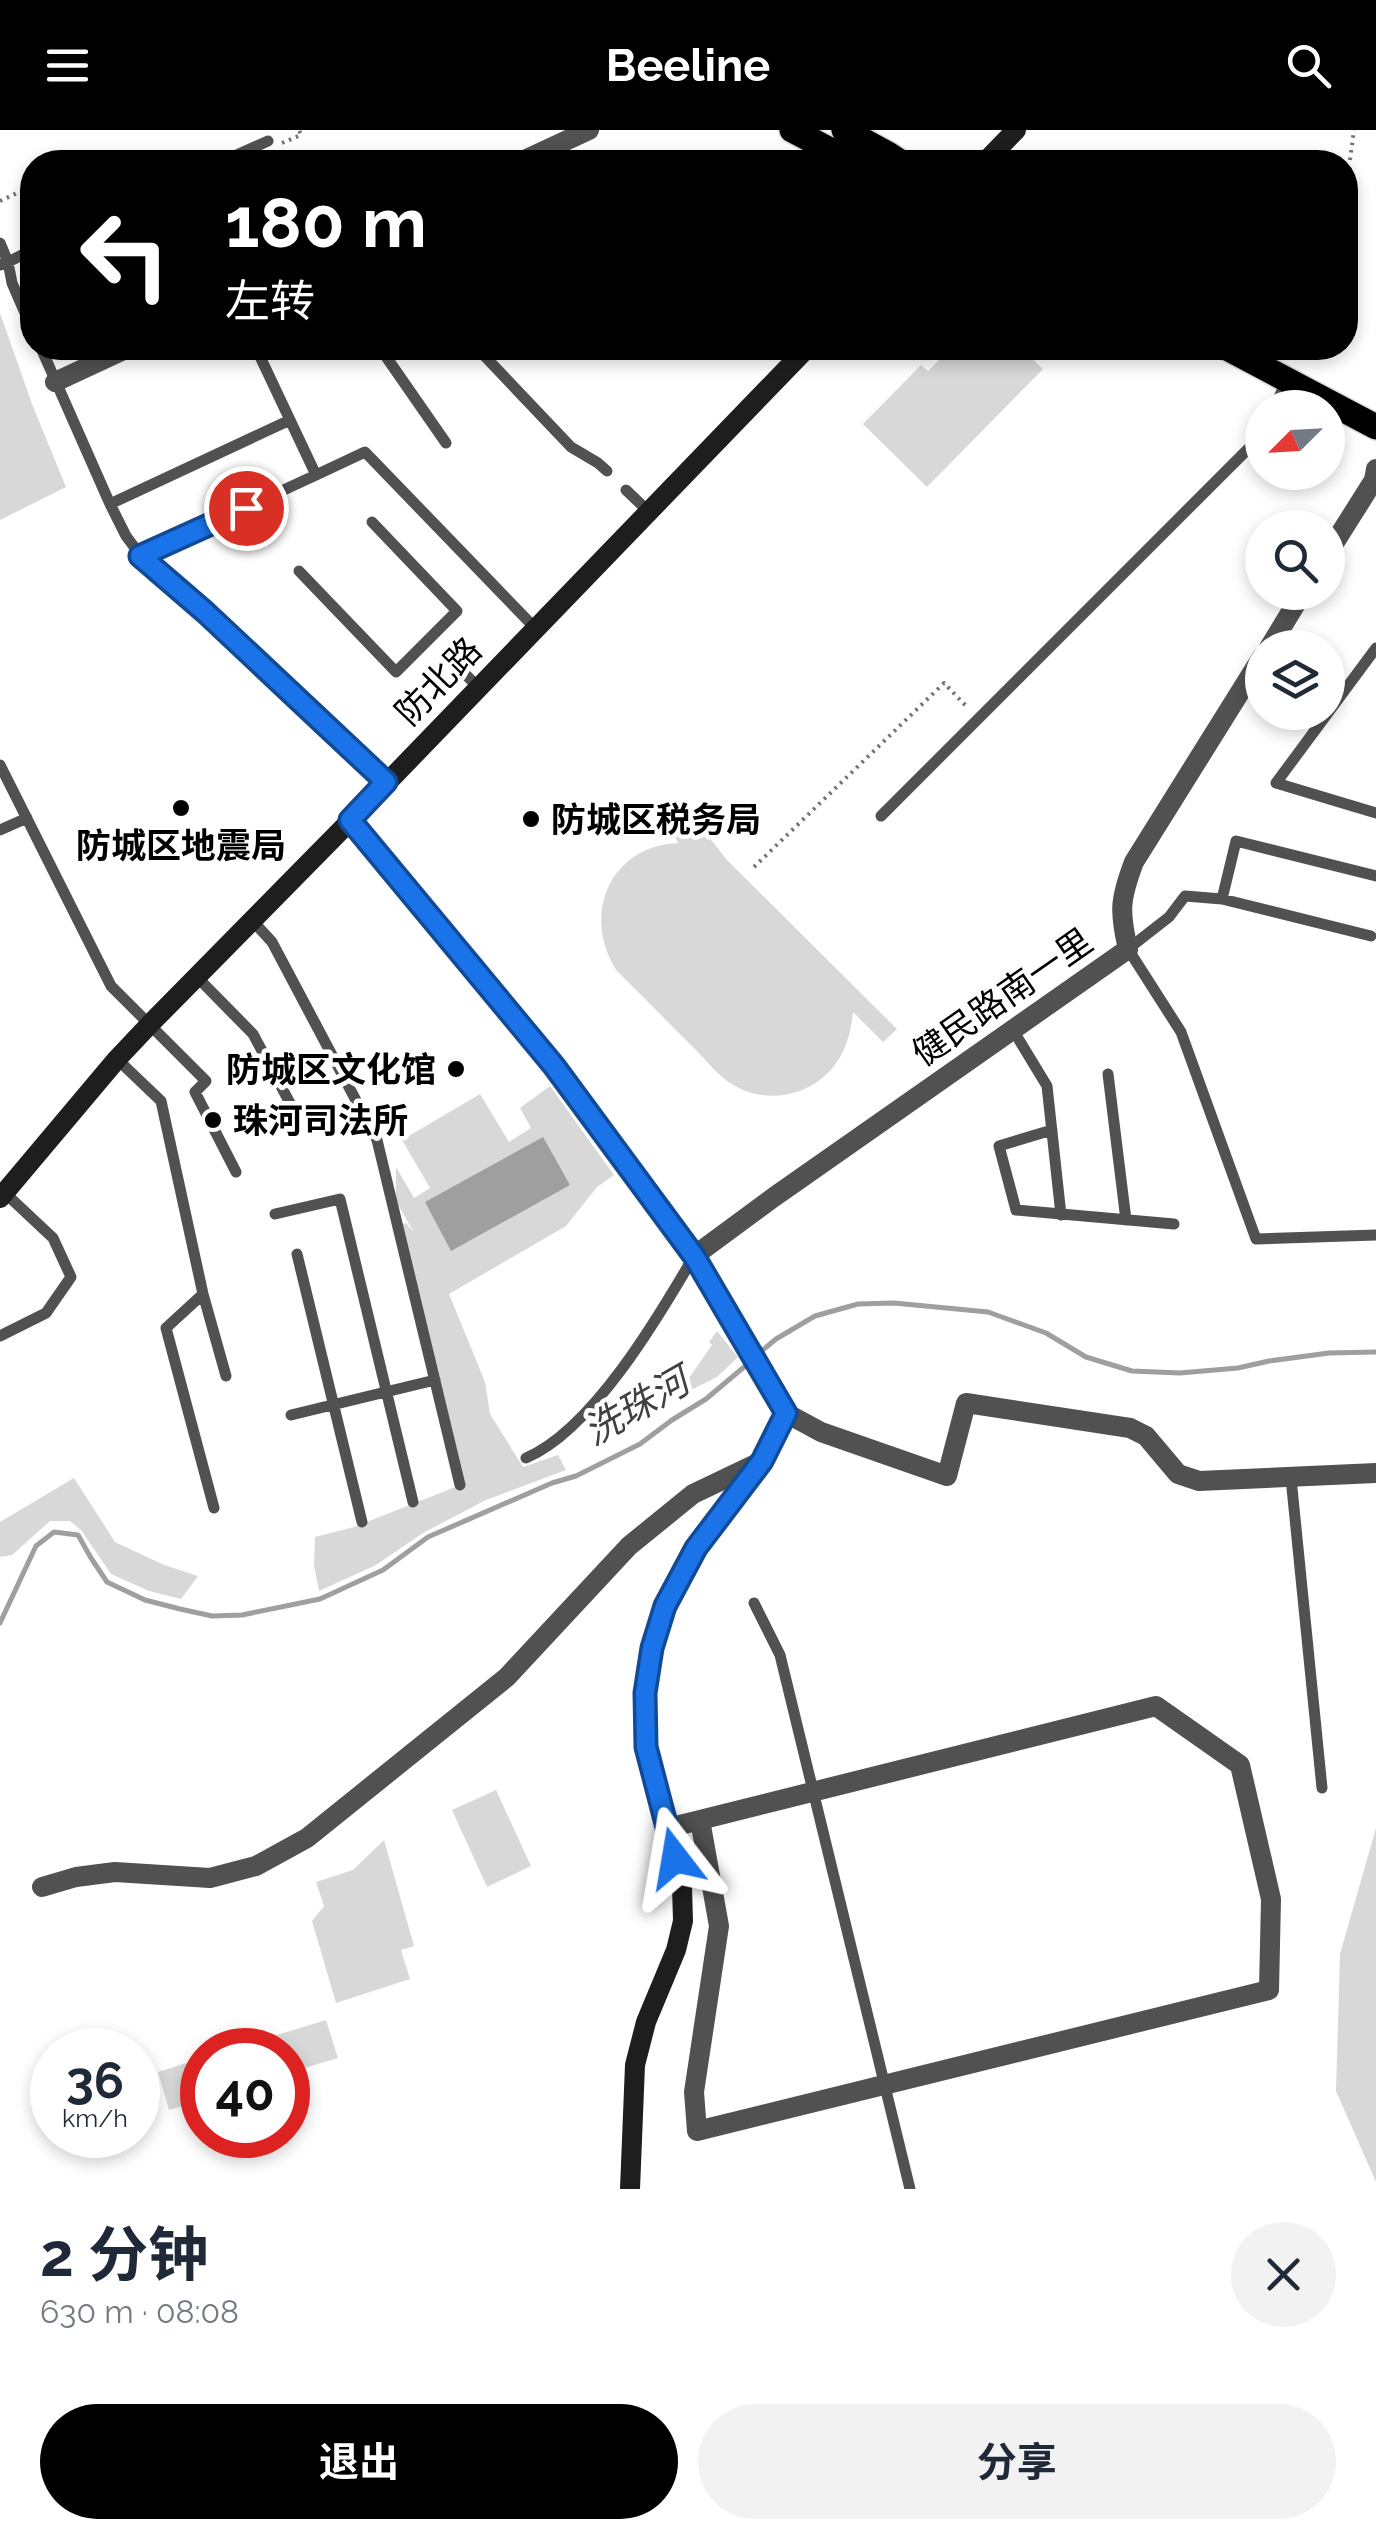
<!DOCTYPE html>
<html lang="zh">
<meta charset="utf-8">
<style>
:root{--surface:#fff;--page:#f2f2f3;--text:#1f2937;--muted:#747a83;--accent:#000}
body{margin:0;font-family:Raleway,"Noto Sans SC",sans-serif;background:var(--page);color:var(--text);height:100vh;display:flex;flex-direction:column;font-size:38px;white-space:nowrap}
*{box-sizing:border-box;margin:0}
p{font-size:32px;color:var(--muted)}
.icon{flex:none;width:55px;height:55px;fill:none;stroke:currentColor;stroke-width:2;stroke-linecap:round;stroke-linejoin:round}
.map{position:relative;height:2059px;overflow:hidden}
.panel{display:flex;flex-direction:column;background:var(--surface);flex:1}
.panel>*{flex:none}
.guide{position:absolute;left:20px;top:20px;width:1338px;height:210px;border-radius:40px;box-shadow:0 5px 15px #0003;background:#000;color:#fff;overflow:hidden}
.needle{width:65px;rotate:246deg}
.fabs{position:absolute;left:1245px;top:260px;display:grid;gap:20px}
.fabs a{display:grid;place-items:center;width:100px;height:100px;border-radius:50%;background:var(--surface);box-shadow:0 5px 15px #0003;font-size:50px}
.speed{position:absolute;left:30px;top:1898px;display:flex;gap:20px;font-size:50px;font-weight:700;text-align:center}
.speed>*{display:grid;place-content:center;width:130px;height:130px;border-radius:50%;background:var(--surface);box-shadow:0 5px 15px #0003;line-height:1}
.speed small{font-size:25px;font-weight:400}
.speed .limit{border:15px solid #d22;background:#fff;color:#111}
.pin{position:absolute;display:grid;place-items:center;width:85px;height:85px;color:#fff;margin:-42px;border:5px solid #fff;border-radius:50%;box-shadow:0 2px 10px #0007}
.me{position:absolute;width:110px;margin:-55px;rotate:346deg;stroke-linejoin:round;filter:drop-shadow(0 0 8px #0008)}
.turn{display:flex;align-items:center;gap:35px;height:210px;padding:0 40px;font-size:45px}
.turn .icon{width:130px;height:130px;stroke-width:2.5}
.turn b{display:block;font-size:70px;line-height:85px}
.round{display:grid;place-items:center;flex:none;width:105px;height:105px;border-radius:52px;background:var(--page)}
.headline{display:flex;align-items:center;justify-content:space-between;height:170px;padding:0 40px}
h1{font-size:60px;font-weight:700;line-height:75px}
.cta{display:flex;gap:20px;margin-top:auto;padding:20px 40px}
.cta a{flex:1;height:115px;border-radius:60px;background:var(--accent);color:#fff;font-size:40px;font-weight:700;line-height:115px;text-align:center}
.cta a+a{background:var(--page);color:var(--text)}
header{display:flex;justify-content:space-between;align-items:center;height:130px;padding:0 40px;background:var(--accent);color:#fff;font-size:45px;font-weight:700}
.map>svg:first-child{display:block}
</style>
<header><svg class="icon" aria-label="menu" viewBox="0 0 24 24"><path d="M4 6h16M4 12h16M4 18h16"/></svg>Beeline<svg class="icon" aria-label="search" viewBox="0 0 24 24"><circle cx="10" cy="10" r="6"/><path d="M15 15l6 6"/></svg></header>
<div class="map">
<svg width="1376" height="2059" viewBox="0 0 1376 2059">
<rect width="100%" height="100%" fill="#fff"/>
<!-- green -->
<path fill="#d8d8d8" d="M 0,183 L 32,274 L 66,357 L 0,390 Z
M 951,218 L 986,218 L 994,225 L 1001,218 L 1021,218 L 1043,239 L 927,357 L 863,294 L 921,235 L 928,241 Z
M 697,692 L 727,730 L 897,899 L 883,912 L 853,882 C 850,911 841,937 814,954 C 790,969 758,970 733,955 C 718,946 706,930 694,918 C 668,892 643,867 617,841 C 581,786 609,716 678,713 L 674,704 Z
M 550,956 L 614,1045 L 597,1057 L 566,1096 L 449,1164 L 485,1252 L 490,1284 L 523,1337 L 558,1325 L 566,1340 L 486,1370 L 423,1403 L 376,1435 L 319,1461 L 314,1435 L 315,1407 L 354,1397 L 463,1354 L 402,1094 L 406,1093 L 414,1103 L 396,1071 L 396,1037 L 414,1068 L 430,1058 L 402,1010 L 480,964 L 509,1012 L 531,998 L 520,978 Z
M 717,1201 L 738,1227 L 717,1247 L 675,1268 L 712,1215 L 709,1212 Z
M 74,1348 L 115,1412 L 164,1435 L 198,1446 L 181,1469 L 149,1461 L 111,1444 L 81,1400 L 70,1391 L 50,1391 L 12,1425 L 0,1427 L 0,1392 Z
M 496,1660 L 531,1736 L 487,1757 L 452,1680 Z
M 1376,1698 L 1376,2052 L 1336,1961 L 1340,1824 Z
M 384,1710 L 414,1816 L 401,1820 L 410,1849 L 336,1873 L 312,1791 L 324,1776 L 316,1752 L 353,1740 Z
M 326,1890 L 338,1928 L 288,1943 L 288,1920 L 228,1920 Z
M 202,1928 L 202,1970 L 169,1980 L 158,1942 Z"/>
<!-- water -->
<path fill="#9f9f9f" d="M 543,1007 L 570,1055 L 451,1121 L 425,1072 Z"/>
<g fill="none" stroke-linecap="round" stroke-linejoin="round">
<!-- stream -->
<path stroke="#9f9f9f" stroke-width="5" d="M 758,1224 L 776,1209 L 815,1186 L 858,1174 L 894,1173 L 988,1182 L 1046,1203 L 1086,1227 L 1132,1241 L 1180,1243 L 1238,1238 L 1269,1231 L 1329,1223 L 1376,1222
M 0,1493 L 36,1416 L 54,1402 L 78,1405 L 91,1428 L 107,1452 L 145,1470 L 180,1479 L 212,1486 L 242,1485 L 320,1469 L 383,1440 L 428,1407 L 552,1353 L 576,1346 L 640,1314 L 672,1290 L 706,1269 L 750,1232"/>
<defs>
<path id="primary" d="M 792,0 L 853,32
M 844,0 L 888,24 L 900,32
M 1227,218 L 1376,297"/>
</defs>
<!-- primary casing -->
<use href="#primary" stroke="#dbdbdb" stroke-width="28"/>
<!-- path -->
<path stroke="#737373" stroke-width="4" stroke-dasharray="2.5 5" stroke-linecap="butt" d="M 282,13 L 301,5 L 299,0
M 1350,30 L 1354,0
M 0,71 L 32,56
M 754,737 L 944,553 L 968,578"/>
<!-- lane -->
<path stroke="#515151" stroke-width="11" d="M 221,32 L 268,11
M 0,113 L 8,132 L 32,120
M 0,135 L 8,132 L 12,153 L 32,199
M 41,218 L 110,374 L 126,406 L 141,426 L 205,482 L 386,652
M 380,218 L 446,313
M 477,218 L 571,317 L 598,333 L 607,341
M 1274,278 L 1287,250
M 316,345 L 365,322 L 535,498
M 626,360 L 648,381
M 110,374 L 290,290
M 141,426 L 316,345 L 256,218
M 299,441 L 396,542 L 457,481 L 372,392
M 1376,518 L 1276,653 L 1376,683
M 456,535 L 478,557
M 0,635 L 111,856 L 206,951 L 195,962 L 236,1042
M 881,686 L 1259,308 L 1262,301
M 0,700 L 27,688
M 1222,769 L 1236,711 L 1376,746
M 251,789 L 272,812 L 377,1010 L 460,1355
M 1371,806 L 1222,769 L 1185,766 L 1169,787 L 1128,819 L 1181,902 L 1256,1109 L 1376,1105
M 196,846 L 253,904 L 298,988
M 1013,900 L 1047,956 L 1061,1085
M 117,929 L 161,971 L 203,1164 L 226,1246
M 1108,944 L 1126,1090
M 1052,1000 L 999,1016 L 1016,1080 L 1174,1094
M 275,1084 L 340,1069 L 413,1372
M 297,1124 L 362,1392
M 203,1164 L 166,1198 L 214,1378
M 0,1206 L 46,1183 L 71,1147 L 53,1108 L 4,1062
M 291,1285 L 435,1250
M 526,1328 C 592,1300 658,1188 694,1126
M 1291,1348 L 1322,1658
M 754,1473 L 780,1525 L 910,2059"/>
<!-- street -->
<path stroke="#515151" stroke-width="20" d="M 520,32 L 589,0
M 55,252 L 128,218
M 1328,423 L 1374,350 L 1376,339
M 1269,518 L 1303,462
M 694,1126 L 774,1067 L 1128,819 C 1119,781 1120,769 1134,732 L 1262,527
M 786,1283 L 821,1302 L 947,1346 L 966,1273 L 1130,1298 L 1146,1306 L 1178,1344 L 1199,1351 L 1376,1343
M 668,1698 L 1156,1576 L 1240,1635 L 1271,1769 L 1269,1860 L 697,2001 L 694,1962 L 719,1796 L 700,1690
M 42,1757 L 76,1747 L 115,1742 L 210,1748 L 256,1736 L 307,1708 L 507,1547 L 629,1416 L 693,1364 L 762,1331"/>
<!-- secondary -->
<path stroke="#1e1e1e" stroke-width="20" d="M 985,32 L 1016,0
M 351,690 L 554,936 L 694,1126 L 786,1283 L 762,1331 L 696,1418 L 665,1476 L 652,1518 L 645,1563 L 646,1617 L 682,1757 L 683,1791 L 676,1820 L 646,1892 L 635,1935 L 630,2059
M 0,1068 L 117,929 L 151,893 L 351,690 L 807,218"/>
<!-- primary -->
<use href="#primary" stroke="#000" stroke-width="25"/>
</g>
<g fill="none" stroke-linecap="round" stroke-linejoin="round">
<defs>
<path id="route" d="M 246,378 L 140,426 L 205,482 L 386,652 L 350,690 L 554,936 L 694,1126 L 786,1283 L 762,1331 L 696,1418 L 665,1476 L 652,1518 L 645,1563 L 646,1617 L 675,1728"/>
</defs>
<!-- route casing -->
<use href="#route" stroke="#114b97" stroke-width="25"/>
<!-- route -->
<use href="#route" stroke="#1a73e8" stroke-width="18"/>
</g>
<!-- markers -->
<g fill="#000" stroke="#fff" stroke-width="4">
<circle cx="181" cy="678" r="10"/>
<circle cx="531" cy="689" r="10"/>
<circle cx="456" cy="939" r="10"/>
<circle cx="213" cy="990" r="10"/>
</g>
<g text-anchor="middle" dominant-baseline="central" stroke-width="9" stroke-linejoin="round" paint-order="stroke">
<!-- street labels -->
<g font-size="35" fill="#000" stroke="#fff">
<text transform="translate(438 551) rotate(-46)">防北路</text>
<text transform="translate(1002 867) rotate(-35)">健民路南一里</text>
</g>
<!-- poi labels -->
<g font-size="35" font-weight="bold" fill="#000" stroke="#fff" text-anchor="start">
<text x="551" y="689">防城区税务局</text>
<text x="181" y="715" text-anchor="middle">防城区地震局</text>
<text x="436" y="939" text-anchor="end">防城区文化馆</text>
<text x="233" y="990">珠河司法所</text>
</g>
<!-- water labels -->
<g font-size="38" font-style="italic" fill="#404040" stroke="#fff">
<text transform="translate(636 1276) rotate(-30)">洗珠河</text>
</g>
</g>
</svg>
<div class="fabs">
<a><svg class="needle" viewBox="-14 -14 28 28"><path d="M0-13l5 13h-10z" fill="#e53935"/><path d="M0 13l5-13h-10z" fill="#747a83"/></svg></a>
<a><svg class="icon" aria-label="search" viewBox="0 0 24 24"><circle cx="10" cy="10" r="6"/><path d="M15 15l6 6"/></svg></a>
<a><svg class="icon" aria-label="layers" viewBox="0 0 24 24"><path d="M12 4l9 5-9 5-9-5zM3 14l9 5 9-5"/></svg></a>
</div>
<div class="speed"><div>36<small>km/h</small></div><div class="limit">40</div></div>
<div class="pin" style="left:246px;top:378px;background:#d93025"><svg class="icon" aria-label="arrive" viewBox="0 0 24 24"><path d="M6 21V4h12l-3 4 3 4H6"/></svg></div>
<svg class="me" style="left:675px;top:1728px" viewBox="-20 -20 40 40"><path d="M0-17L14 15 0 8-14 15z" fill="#1a73e8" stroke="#fff" stroke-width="4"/></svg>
<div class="guide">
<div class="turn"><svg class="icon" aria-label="left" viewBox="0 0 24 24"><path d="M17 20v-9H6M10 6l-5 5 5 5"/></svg><div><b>180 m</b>左转</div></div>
</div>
</div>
<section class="panel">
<div class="headline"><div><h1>2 分钟</h1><p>630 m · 08:08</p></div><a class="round"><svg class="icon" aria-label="close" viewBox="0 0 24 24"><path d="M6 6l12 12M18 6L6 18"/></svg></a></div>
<div class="cta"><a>退出</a><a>分享</a></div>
</section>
